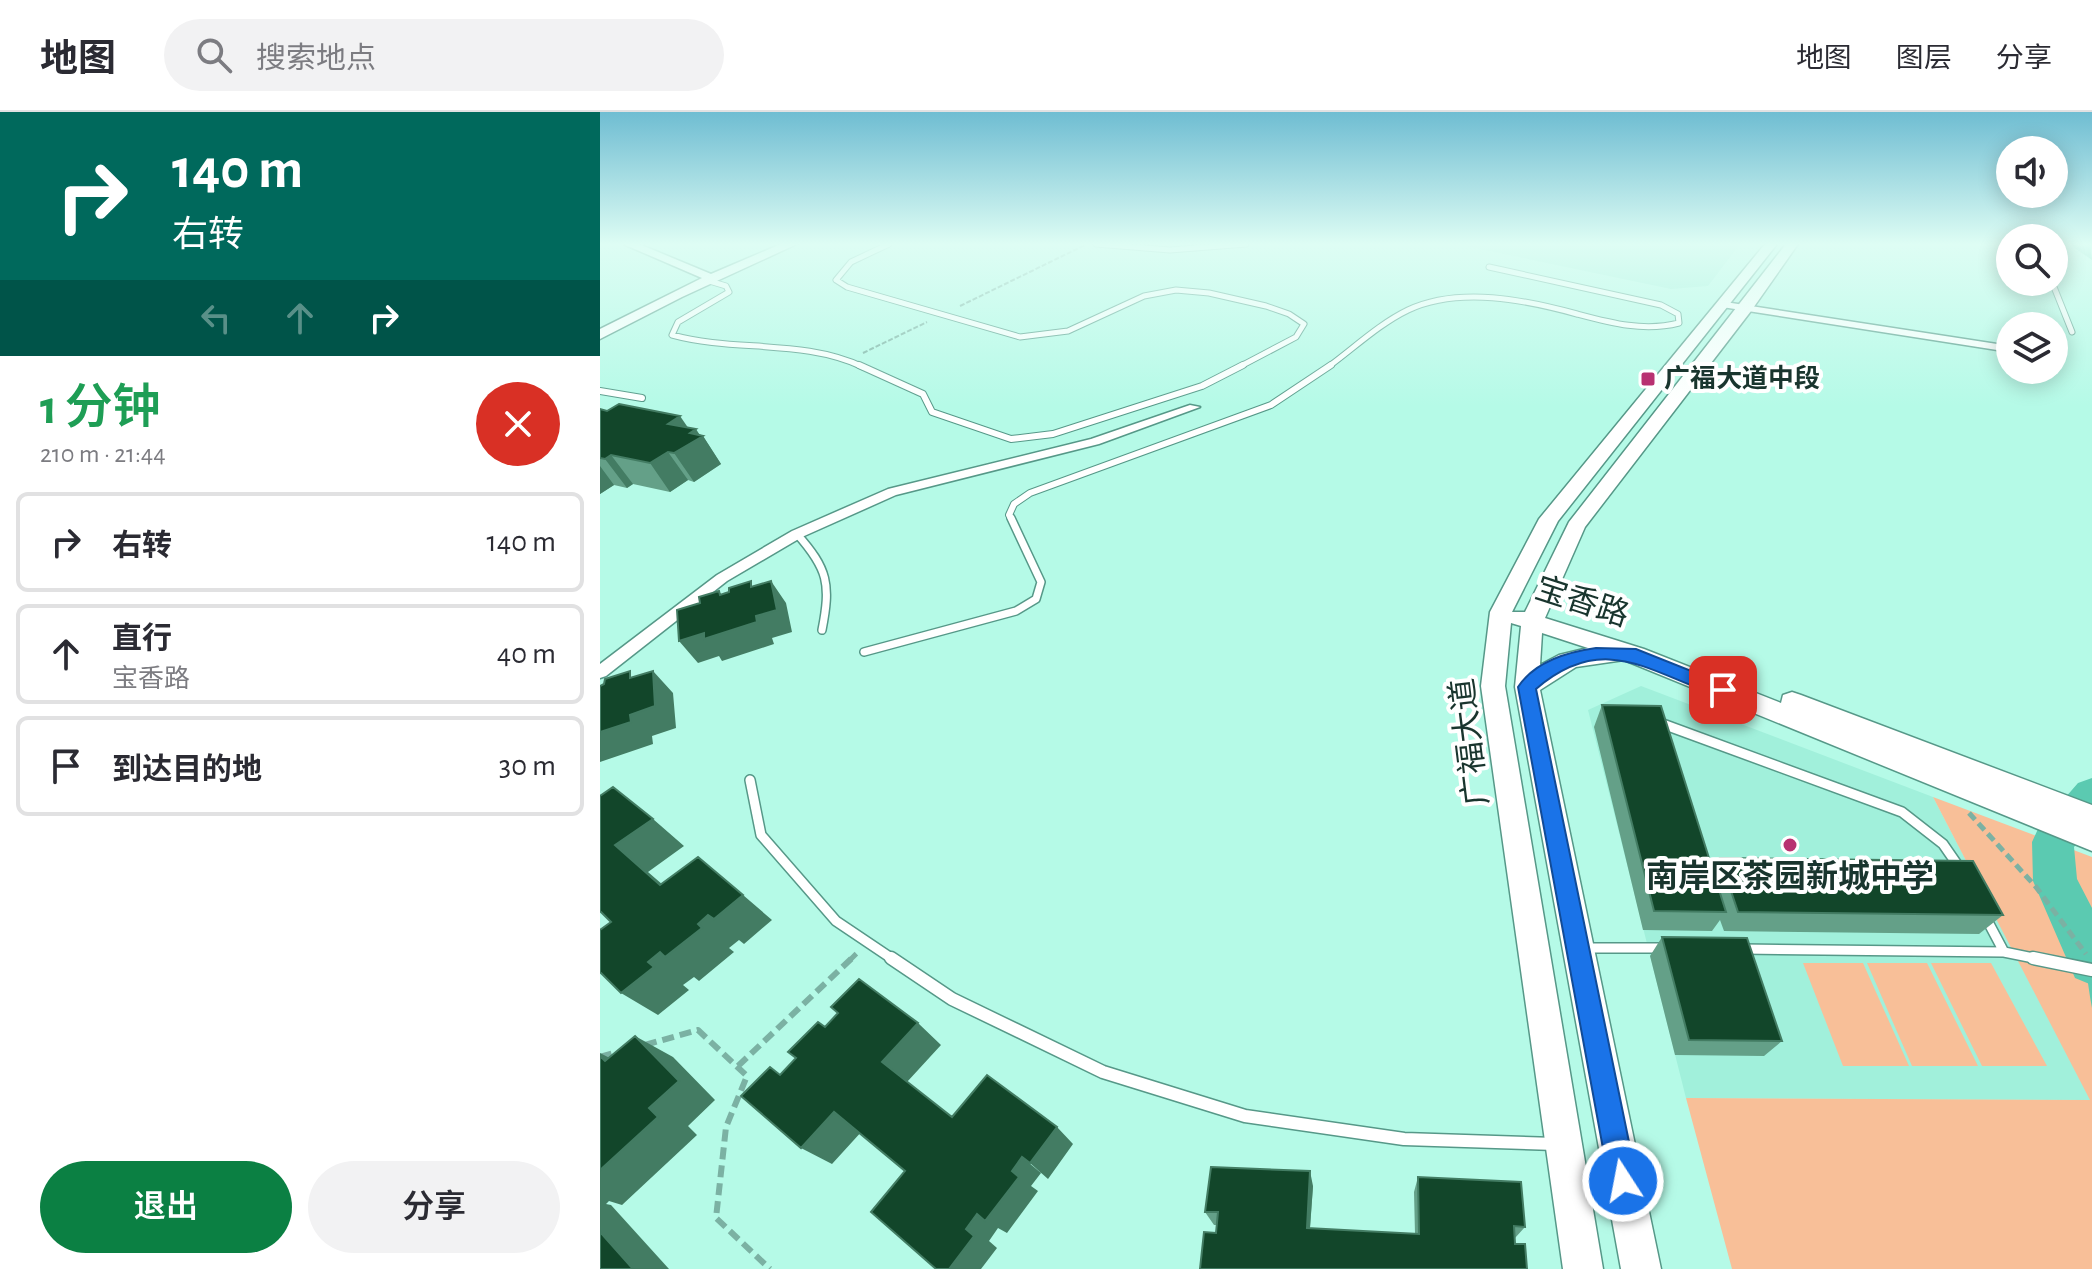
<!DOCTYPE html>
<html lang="zh">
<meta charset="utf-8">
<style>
:root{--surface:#fff;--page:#f2f2f3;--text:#2b2b33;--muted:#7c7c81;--line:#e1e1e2;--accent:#0b8043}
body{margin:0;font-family:"Alegreya Sans","Noto Sans SC",sans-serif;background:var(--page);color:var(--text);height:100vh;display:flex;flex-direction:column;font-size:30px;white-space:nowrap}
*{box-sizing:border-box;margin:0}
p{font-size:26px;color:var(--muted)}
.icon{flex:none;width:44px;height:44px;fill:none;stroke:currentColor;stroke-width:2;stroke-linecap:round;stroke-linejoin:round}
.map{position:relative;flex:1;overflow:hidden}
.sheet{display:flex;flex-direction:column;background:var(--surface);width:600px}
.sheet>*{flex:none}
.guide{background:#00695c;color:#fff;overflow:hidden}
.controls{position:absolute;left:1396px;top:24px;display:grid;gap:16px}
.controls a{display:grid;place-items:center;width:72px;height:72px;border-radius:50%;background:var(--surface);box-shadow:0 4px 20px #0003;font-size:40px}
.pin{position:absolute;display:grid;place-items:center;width:68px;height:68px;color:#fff;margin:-34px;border-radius:16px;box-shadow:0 4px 12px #0006}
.me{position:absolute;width:88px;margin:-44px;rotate:349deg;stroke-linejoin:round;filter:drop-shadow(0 0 6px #0008)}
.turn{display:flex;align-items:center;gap:28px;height:168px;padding:0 40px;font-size:36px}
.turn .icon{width:104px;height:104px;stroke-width:2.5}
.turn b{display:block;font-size:56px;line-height:68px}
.lanes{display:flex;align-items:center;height:76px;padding:0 40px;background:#0003;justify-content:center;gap:40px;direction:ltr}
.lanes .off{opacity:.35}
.round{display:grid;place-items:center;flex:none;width:84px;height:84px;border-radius:42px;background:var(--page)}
.summary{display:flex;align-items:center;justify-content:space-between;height:136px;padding:0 40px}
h1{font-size:48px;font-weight:600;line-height:60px;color:#1e9e55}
.primary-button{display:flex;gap:16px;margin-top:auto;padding:16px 40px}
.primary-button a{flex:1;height:92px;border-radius:48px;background:var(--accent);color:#fff;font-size:32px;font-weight:600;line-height:92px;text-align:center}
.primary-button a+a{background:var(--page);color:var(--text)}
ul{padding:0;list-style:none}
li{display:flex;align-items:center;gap:24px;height:100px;margin:0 16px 12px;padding:0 24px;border:4px solid var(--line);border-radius:12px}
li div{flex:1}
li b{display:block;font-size:30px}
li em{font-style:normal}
header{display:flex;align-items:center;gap:48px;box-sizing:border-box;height:112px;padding:0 40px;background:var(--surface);border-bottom:2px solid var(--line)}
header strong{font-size:38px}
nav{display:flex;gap:44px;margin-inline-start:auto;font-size:28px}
.search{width:560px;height:72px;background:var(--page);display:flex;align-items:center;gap:20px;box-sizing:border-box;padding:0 28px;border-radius:44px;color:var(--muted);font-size:30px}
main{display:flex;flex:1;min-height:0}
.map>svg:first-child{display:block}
</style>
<header>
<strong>地图</strong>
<div class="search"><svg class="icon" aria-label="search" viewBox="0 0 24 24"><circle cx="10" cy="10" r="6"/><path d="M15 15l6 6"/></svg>搜索地点</div>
<nav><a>地图</a><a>图层</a><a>分享</a></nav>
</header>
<main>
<section class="sheet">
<div class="guide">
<div class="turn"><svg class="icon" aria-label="right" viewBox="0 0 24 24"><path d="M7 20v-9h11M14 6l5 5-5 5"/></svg><div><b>140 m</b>右转</div></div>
<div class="lanes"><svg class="icon off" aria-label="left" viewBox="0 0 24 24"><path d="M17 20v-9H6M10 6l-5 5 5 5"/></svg><svg class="icon off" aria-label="ahead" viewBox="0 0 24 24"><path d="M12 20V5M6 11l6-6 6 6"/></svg><svg class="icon" aria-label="right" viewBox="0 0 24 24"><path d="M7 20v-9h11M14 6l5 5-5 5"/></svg></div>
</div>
<div class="summary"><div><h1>1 分钟</h1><p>210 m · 21:44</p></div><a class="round" style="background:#d93025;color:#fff"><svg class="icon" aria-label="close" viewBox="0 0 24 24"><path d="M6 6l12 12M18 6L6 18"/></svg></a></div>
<ul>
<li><svg class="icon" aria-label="right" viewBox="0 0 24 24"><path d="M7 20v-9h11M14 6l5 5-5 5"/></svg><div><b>右转</b></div><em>140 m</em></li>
<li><svg class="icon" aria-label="ahead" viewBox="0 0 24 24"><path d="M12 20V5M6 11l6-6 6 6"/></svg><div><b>直行</b><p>宝香路</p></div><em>40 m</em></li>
<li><svg class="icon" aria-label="arrive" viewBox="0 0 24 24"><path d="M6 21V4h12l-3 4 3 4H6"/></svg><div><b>到达目的地</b></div><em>30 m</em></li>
</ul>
<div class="primary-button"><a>退出</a><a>分享</a></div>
</section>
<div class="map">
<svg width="1492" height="1157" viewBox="0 0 1492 1157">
<rect width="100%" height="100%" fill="#b5fae7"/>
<!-- built -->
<path fill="#a1f0db" d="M 1140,132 L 1108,174 L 1071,177 L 861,133 Z
M 1041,574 L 1333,685 L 1491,988 L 1086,986 L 988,598 Z"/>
<!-- green -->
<path fill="#f8bf98" d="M 1333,685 L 1492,745 L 1492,1157 L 1132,1157 L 1086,986 L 1490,988 Z
M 1203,851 L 1263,851 L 1309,954 L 1243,954 Z
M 1267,851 L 1327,851 L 1378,954 L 1312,954 Z
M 1331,851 L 1391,851 L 1447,954 L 1382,954 Z"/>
<!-- water -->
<path fill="#5bcab1" d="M 1440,725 L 1473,738 L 1464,743 L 1462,765 L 1492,833 L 1492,896 C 1487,870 1486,842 1475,817 C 1457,777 1438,778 1440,725 Z"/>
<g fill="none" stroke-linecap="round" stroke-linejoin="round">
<!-- river -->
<path fill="#5bcab1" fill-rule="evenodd" d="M 1469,132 L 1490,132 L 1492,148 Z
M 1492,666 L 1492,713 L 1474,735 L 1477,767 L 1492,796 L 1492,873 L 1475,866 L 1433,769 L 1432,730 L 1438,717 L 1478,671 Z"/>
<defs>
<path id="lane-far4" d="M 289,132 L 251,150 L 236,168 L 247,175 L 420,225 L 468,219 L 544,184 L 576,178 L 609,181 L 666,194 L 689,202 L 704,212 L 696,225 L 639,255
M 496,132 L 570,138 L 646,132
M 1454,137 L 1457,143 L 1454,144
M 106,168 L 126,174 L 129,180 L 78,210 L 72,223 C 134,240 204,227 263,255
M 1452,170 L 1472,220
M 728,255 C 754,236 779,212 808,198 C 859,174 926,188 977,202 C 1011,211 1044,220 1079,211 L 1078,202 L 1061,193 L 889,155"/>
<path id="lane-far3" d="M 259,253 L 323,282 L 332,300 L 411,327 L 453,322 L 602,274 L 643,253
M 0,279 L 42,286
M 412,408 L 409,403 L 414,392 L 430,381 L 671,293 L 731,253"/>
<path id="lane-far2" d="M 197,422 C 228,457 231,472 222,518
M 264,540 L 416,499 L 436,487 L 441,470 L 411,406"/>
<path id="lane-far1" d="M 1060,611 L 1302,700 L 1343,732 L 1361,758
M 150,668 L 161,723 L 236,809 L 294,848
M 1386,806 L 1404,840
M 986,836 L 1065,836
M 1142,837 L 1404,840 L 1443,848"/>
<path id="lane" d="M 291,846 L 352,887 L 503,960 L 645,1004 L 804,1027 L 955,1032
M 1433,846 L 1492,858"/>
<path id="street" d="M 1125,190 L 1410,234 L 1410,240 L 1122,195 L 1122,191 Z
M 1454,241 L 1461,243 L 1461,247 L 1454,247 Z
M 590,293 L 600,295 L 499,332 L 296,383 L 202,425 L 127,469 L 6,564 L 0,566 L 0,552 L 117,463 L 192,419 L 288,377 L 491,327 Z"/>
<path id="secondary" d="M 23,132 L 39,132 L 111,162 L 181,132 L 197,132 L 82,185 L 0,227 L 0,217 L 102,166 Z
M 1165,132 L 1177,132 L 958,409 L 912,500 L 925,500 L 969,410 L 1186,132 L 1198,132 L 1151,199 L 985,415 L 945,506 L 1044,537 L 1181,591 L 1183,583 L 1192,580 L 1201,583 L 1492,693 L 1492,739 L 1024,548 L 976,555 L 940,578 L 1061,1157 L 1021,1157 L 915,575 L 921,514 L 911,511 L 905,574 L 1003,1157 L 963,1157 L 881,574 L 890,500 L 939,407 ZM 942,521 L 988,536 L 959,543 L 940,553 Z"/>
</defs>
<!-- lane-far4 casing -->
<use href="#lane-far4" stroke="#569888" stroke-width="7"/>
<!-- lane-far3 casing -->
<use href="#lane-far3" stroke="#569888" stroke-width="8"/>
<!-- lane-far2 casing -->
<use href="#lane-far2" stroke="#569888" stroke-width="10"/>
<!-- lane-far1 casing -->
<use href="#lane-far1" stroke="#569888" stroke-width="12"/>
<!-- lane casing -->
<use href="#lane" stroke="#569888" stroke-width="15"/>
<!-- street casing -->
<use href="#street" stroke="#569888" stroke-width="3"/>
<!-- secondary casing -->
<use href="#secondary" stroke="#569888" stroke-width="3"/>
<!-- path-far2 -->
<path stroke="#7bb1a3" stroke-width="2" stroke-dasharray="5 2" stroke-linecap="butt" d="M 360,194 L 485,133
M 263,241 L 327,210"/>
<!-- path-far1 -->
<path stroke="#7bb1a3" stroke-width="5" stroke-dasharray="9 5" stroke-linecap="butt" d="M 1369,701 L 1436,775 L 1486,842
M 250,848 L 258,840"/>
<!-- path -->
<path stroke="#7bb1a3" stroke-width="6" stroke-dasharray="12 6" stroke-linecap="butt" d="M 45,933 L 98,918 L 147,964 L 126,1015 L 116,1106 L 170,1157
M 0,945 L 17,940
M 138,954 L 252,846"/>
<!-- lane-far4 -->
<use href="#lane-far4" stroke="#fff" stroke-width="5"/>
<!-- lane-far3 -->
<use href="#lane-far3" stroke="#fff" stroke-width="6"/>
<!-- lane-far2 -->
<use href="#lane-far2" stroke="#fff" stroke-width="7"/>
<!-- lane-far1 -->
<use href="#lane-far1" stroke="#fff" stroke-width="9"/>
<!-- lane -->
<use href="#lane" stroke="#fff" stroke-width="12"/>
<!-- street -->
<use href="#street" fill="#fff" fill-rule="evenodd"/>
<!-- secondary -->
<use href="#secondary" fill="#fff" fill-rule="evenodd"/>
</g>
<!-- wall -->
<path fill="#64a088" d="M 0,297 L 87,315 L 103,324 L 121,352 L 94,370 L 88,368 L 70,380 L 33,372 L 27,376 L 14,373 L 0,382 Z
M 1002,593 L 1113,757 L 1120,746 L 1403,803 L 1379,822 L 1124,819 L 1120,808 L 1112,819 L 1043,818 L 994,615 Z
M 1062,825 L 1182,929 L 1164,944 L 1075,943 L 1050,844 Z
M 818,1065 L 925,1115 L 915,1126 L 616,1121 L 617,1113 L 614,1113 L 605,1100 L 713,1074 L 710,1117 L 815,1122 L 814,1080 Z"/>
<!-- shaded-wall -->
<path fill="#437c63" d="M 80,304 L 91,320 L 96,317 L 101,325 L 103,324 L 121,352 L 94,370 L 74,341 L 68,312 Z
M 68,340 L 88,368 L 70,380 L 50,351 Z
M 11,343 L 33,372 L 27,376 L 5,347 Z
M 0,354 L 14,373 L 0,382 Z
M 171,469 L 186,491 L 192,520 L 172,526 L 174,532 L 122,549 L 119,544 L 98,551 L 79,529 L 156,504 Z
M 53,559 L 73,581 L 76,616 L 52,624 L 53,632 L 0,650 L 0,620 L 30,603 Z
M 53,707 L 84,734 L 48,760 L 93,799 L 60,773 L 15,733 Z
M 143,783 L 172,808 L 144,832 L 139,828 L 129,836 L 134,840 L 99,869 L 94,865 L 83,873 L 89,878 L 58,903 L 21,881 L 48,850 L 108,803 Z
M 318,911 L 341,933 L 307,970 L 282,950 Z
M 35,924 L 73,945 L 115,988 L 88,1014 L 97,1023 L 22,1093 L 9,1089 L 6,1092 L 11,1093 L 69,1157 L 33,1157 L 0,1120 L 0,1058 L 49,996 Z
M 0,941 L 37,960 L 5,949 L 0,944 Z
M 234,1000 L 263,1018 L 232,1052 L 201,1036 Z
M 457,1015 L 473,1032 L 448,1067 L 430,1051 Z
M 422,1045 L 441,1061 L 431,1074 L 438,1079 L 407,1121 L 398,1116 L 389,1129 L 397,1136 L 381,1157 L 349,1157 L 366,1117 Z
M 710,1059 L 713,1074 L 709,1128 L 707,1116 Z"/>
<!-- building -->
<path fill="#12462a" stroke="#437c63" stroke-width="2" d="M 19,292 L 80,304 L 68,312 L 96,317 L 90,321 L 103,324 L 74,341 L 68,340 L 50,351 L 11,343 L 5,347 L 0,346 L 0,297 L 7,299 Z
M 151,469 L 151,475 L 171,469 L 177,498 L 156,504 L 157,510 L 104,527 L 104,521 L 79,529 L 77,498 L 100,491 L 99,485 L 119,479 L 120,483 L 129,480 L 129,476 Z
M 30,559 L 30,566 L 53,559 L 55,594 L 30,603 L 31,610 L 0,620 L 0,574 L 4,572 L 5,567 Z
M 1002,593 L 1061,594 L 1126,800 L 1054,799 Z
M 13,675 L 53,707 L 15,733 L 60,773 L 98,745 L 143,783 L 114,807 L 108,803 L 98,812 L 102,816 L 65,845 L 60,840 L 48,850 L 54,855 L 21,881 L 0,860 L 0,818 L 11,810 L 0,799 L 0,684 Z
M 1120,746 L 1373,749 L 1403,803 L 1138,800 Z
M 1062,825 L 1147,826 L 1182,929 L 1089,928 Z
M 259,867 L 318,911 L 282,950 L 352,1005 L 387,963 L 457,1015 L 430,1051 L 422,1045 L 412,1059 L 419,1065 L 385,1109 L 377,1102 L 366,1117 L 374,1124 L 349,1157 L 336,1157 L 271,1100 L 305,1059 L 234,1000 L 201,1036 L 141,984 L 170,955 L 180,963 L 196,946 L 188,940 L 218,910 L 225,915 L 238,901 L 231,895 Z
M 35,924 L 79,969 L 49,996 L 58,1005 L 0,1058 L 0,944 L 5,949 Z
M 611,1055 L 710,1059 L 707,1116 L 819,1122 L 818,1065 L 921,1070 L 925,1115 L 914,1114 L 915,1132 L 925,1132 L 927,1157 L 600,1157 L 604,1120 L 616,1121 L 618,1100 L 605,1100 Z
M 0,1120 L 33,1157 L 0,1157 Z"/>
<!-- sky -->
<linearGradient id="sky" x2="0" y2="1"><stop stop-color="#6fbdd2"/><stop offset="0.45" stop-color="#defdf4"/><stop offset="1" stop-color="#defdf4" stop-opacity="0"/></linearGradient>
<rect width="1492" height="294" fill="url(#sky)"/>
<!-- route -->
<path fill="#1a73e8" stroke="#114b97" stroke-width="2" d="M 996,536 L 1036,537 L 1129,574 L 1132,578 L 1123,585 C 1052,563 1006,517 936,577 L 1037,1069 L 1033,1079 L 1023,1083 L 1013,1079 L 1009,1069 L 918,575 C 935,549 967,540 996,536 Z"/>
<!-- markers -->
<g fill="#b83171" stroke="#fff" stroke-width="3">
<rect x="1040" y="259" width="16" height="16" rx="4"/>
<circle cx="1190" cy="733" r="8"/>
</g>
<g text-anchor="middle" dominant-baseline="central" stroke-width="8" stroke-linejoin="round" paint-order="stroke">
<!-- far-poi labels -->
<g font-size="26" font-weight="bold" fill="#19352e" stroke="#fff" text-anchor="start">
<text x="1064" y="267">广福大道中段</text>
</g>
<!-- street labels -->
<g font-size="32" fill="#19352e" stroke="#fff">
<text transform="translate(982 490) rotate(18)">宝香路</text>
<text transform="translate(870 630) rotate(-97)">广福大道</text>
</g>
<!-- poi labels -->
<g font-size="32" font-weight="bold" fill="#19352e" stroke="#fff">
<text x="1190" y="765">南岸区茶园新城中学</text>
</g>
</g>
</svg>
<div class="controls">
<a><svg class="icon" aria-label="sound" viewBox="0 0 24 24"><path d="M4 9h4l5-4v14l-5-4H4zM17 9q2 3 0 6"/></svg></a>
<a><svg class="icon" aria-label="search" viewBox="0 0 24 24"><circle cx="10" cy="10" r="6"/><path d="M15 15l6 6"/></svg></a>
<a><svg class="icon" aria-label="layers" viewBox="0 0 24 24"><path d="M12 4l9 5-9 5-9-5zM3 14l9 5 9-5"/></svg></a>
</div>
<div class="pin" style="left:1123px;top:578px;background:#d93025"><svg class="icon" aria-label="arrive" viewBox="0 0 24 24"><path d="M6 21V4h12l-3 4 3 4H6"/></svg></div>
<svg class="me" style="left:1023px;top:1069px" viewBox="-20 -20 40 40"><circle r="17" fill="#1a73e8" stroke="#fff" stroke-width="3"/><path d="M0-11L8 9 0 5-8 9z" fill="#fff"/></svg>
</div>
</main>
